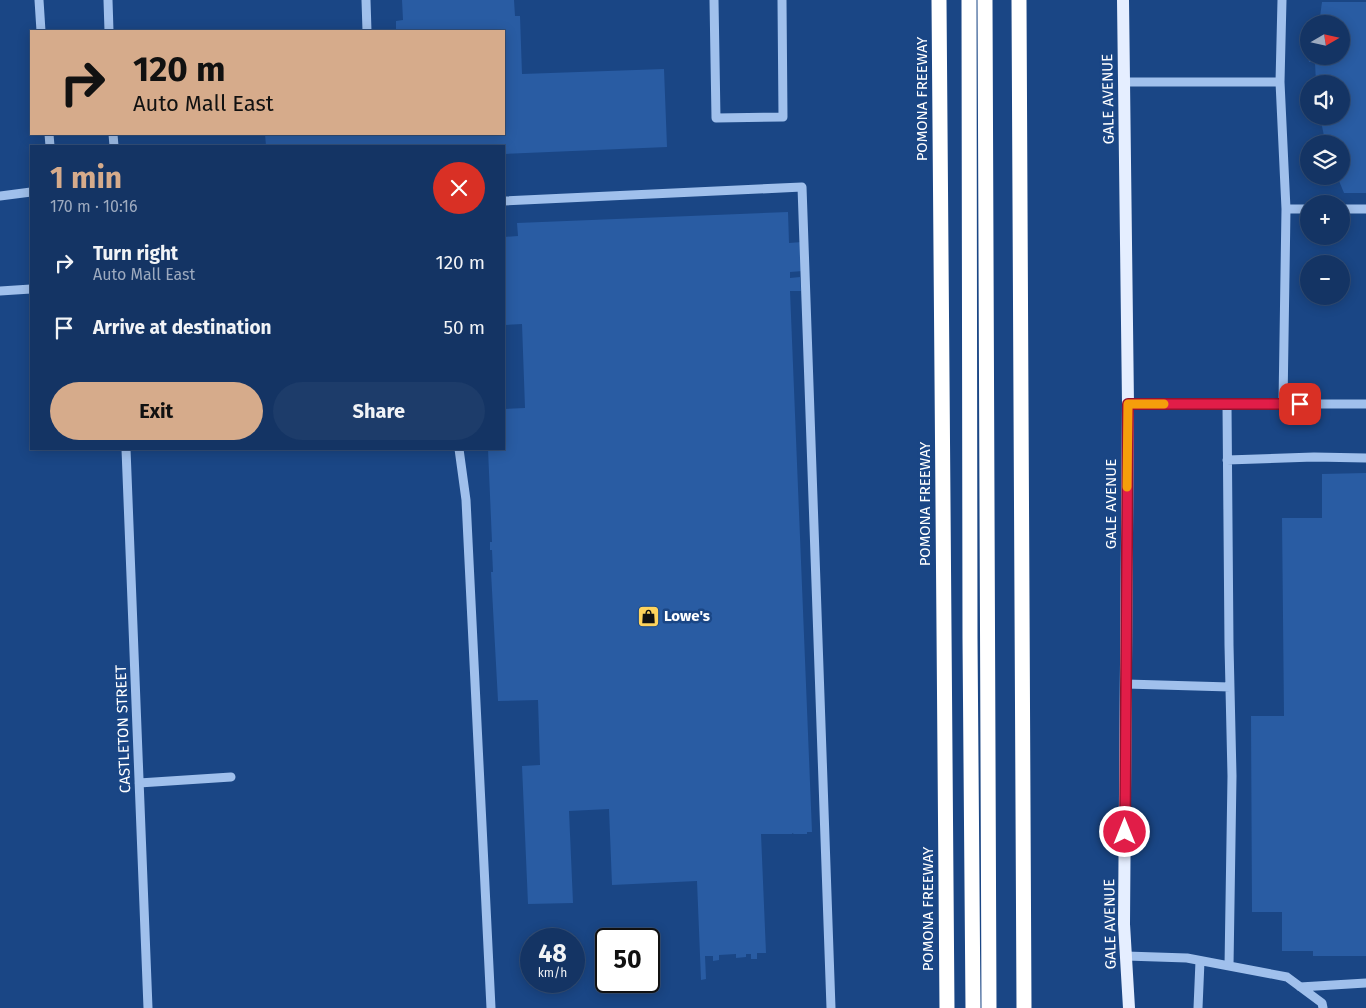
<!DOCTYPE html>
<meta charset="utf-8">
<style>
:root{--surface:#143464;--page:#1d3c6a;--text:#f1f3f6;--muted:#9daabf;--line:#334f78;--accent:#d6ab8b}
body{margin:0;font-family:"Fira Sans",sans-serif;background:var(--page);color:var(--text);height:100vh;display:flex;flex-direction:column;font-size:19px;white-space:nowrap}
*{box-sizing:border-box;margin:0}
p{font-size:16px;color:var(--muted)}
.icon{flex:none;width:28px;height:28px;fill:none;stroke:currentColor;stroke-width:2;stroke-linecap:round;stroke-linejoin:round}
.map{position:relative;flex:1;overflow:hidden}
.side{position:absolute;left:30px;top:145px;width:475px;height:305px;display:flex;flex-direction:column;background:var(--surface);border-radius:0px;box-shadow:0 2px 12px #0003,0 0 0 1px var(--line)}
.side>*{flex:none}
.banner{position:absolute;left:30px;top:30px;width:475px;height:105px;border-radius:0px;box-shadow:0 2px 12px #0003,0 0 0 1px var(--line);background:#d6ab8b;color:#111;overflow:hidden}
.needle{width:32px;rotate:81deg}
.tools{position:absolute;left:1300px;top:15px;display:grid;gap:10px}
.tools a{display:grid;place-items:center;width:50px;height:50px;border-radius:50%;background:var(--surface);box-shadow:0 2px 12px #0003,0 0 0 1px var(--line);font-size:25px}
.speed{position:absolute;left:520px;top:928px;display:flex;gap:10px;font-size:25px;font-weight:700;text-align:center}
.speed>*{display:grid;place-content:center;width:65px;height:65px;border-radius:50%;background:var(--surface);box-shadow:0 2px 12px #0003,0 0 0 1px var(--line);line-height:1}
.speed small{font-size:12px;font-weight:400}
.speed .limit{border:2px solid #111;border-radius:8px;background:#fff;color:#111}
.pin{position:absolute;display:grid;place-items:center;width:42px;height:42px;color:#fff;margin:-21px;border-radius:10px;box-shadow:0 2px 8px #0006}
.me{position:absolute;width:55px;margin:-28px;rotate:0deg;stroke-linejoin:round;filter:drop-shadow(0 0 4px #0008)}
.turn{display:flex;align-items:center;gap:18px;height:105px;padding:0 20px;font-size:22px}
.turn .icon{width:65px;height:65px;stroke-width:2.5}
.turn b{display:block;font-size:35px;line-height:42px}
.round{display:grid;place-items:center;flex:none;width:52px;height:52px;border-radius:26px;background:var(--page)}
.overview{display:flex;align-items:center;justify-content:space-between;height:85px;padding:0 20px}
h1{font-size:30px;font-weight:700;line-height:38px;color:var(--accent)}
.button{display:flex;gap:10px;margin-top:auto;padding:10px 20px}
.button a{flex:1;height:58px;border-radius:30px;background:var(--accent);color:#111;font-size:20px;font-weight:700;line-height:58px;text-align:center}
.button a+a{background:var(--page);color:var(--text)}
ul{padding:0;list-style:none}
li{display:flex;align-items:center;gap:15px;height:65px;padding:0 20px}
li div{flex:1}
li b{display:block;font-size:19px}
li em{font-style:normal}
.map>svg:first-child{display:block}
</style>
<div class="map">
<svg width="1366" height="1008" viewBox="0 0 1366 1008">
<rect width="100%" height="100%" fill="#1a4685"/>
<!-- building -->
<path fill="#295ca3" d="M 402,0 L 514,0 L 515,16 L 520,16 L 522,74 L 664,69 L 667,147 L 504,154 L 504,146 L 266,146 L 265,134 L 504,134 L 504,31 L 396,31 L 396,21 L 403,20 Z
M 1322,2 L 1366,2 L 1366,193 L 1344,193 L 1337,176 L 1341,176 L 1341,144 L 1326,144 L 1325,141 L 1320,116 L 1341,116 L 1341,84 L 1316,84 L 1315,62 L 1309,62 L 1308,56 L 1341,56 L 1341,24 L 1319,24 Z
M 788,212 L 789,243 L 802,242 L 803,271 L 790,272 L 790,278 L 800,277 L 801,291 L 790,291 L 812,832 L 807,832 L 807,834 L 794,834 L 792,833 L 792,834 L 761,834 L 766,953 L 757,953 L 757,959 L 751,959 L 751,954 L 746,954 L 746,957 L 736,958 L 736,954 L 719,955 L 719,960 L 713,961 L 713,956 L 705,956 L 706,979 L 701,980 L 697,881 L 612,885 L 609,809 L 569,811 L 573,903 L 528,904 L 522,766 L 540,765 L 538,700 L 498,701 L 491,572 L 493,572 L 492,550 L 490,550 L 490,542 L 492,542 L 488,449 L 504,449 L 504,409 L 525,408 L 522,324 L 504,325 L 504,237 L 518,236 L 517,223 Z
M 1366,473 L 1366,956 L 1313,956 L 1313,951 L 1282,951 L 1282,912 L 1252,912 L 1251,716 L 1284,716 L 1282,518 L 1322,518 L 1322,474 Z"/>
<g fill="none" stroke-linecap="round" stroke-linejoin="round">
<!-- minor -->
<path stroke="#a0c0ec" stroke-width="9" d="M 39,0 L 41,31
M 108,0 L 109,31
M 366,0 L 367,31
M 714,0 L 716,118 L 783,117 L 782,0
M 1124,82 L 1280,82 L 1286,209 L 1309,209
M 1280,82 L 1282,0
M 49,134 L 50,146
M 113,134 L 114,146
M 0,196 L 31,192
M 504,201 L 802,187 L 831,1008
M 1341,209 L 1366,209
M 0,291 L 31,289
M 1128,404 L 1366,404
M 1283,404 L 1286,209
M 1227,405 L 1229,645 L 1232,776 L 1229,966
M 126,449 L 148,1008
M 459,449 L 466,500 L 491,1008
M 1227,460 L 1314,457 L 1366,458
M 1126,684 L 1230,687
M 139,783 L 231,777
M 1126,956 L 1187,958 L 1287,977 L 1322,1003 L 1323,1008
M 1300,987 L 1366,983
M 1198,1008 L 1200,961"/>
<!-- major -->
<path stroke="#e5eeff" stroke-width="12" d="M 1123,0 L 1128,404 L 1124,924 L 1129,1008"/>
<!-- highway -->
<path stroke="#fff" stroke-width="15" d="M 939,0 L 947,1008
M 969,0 L 970,638 L 973,1008
M 985,0 L 989,1008
M 1019,0 L 1024,1008"/>
</g>
<g fill="none" stroke-linecap="round" stroke-linejoin="round">
<defs>
<path id="route" d="M 1125,832 L 1128,404 L 1300,404"/>
</defs>
<!-- route casing -->
<use href="#route" stroke="#92132f" stroke-width="12"/>
<!-- route -->
<use href="#route" stroke="#e11d48" stroke-width="9"/>
<!-- slow -->
<path stroke="#f59e0b" stroke-width="9" d="M 1127,487 L 1128,404 L 1164,404"/>
</g>
<!-- icons -->
<defs>
<symbol id="shop-square" viewBox="-11 -11 22 22"><rect x="-9" y="-9" width="18" height="18" rx="4" fill="#fed35c" stroke="#1a4685"/><path d="M-5-2.5h2.3a2.7 3.5 0 0 1 5.4 0H5L5.5 6h-11ZM-1.5-2.5h3a1.5 2.3 0 0 0-3 0Z" fill="#111"/></symbol>
</defs>
<g fill-rule="evenodd">
<use href="#shop-square" x="636" y="604" width="25" height="25"/>
</g>
<g text-anchor="middle" dominant-baseline="central" stroke-width="5" stroke-linejoin="round" paint-order="stroke">
<!-- street labels -->
<g font-size="15" fill="#fff" stroke="#1a4685">
<text transform="translate(922 99) rotate(-90)">POMONA FREEWAY</text>
<text transform="translate(1108 99) rotate(-91)">GALE AVENUE</text>
<text transform="translate(925 504) rotate(-90)">POMONA FREEWAY</text>
<text transform="translate(1111 504) rotate(-90)">GALE AVENUE</text>
<text transform="translate(123 729) rotate(-92)">CASTLETON STREET</text>
<text transform="translate(928 909) rotate(-90)">POMONA FREEWAY</text>
<text transform="translate(1110 924) rotate(-91)">GALE AVENUE</text>
</g>
<!-- poi labels -->
<g font-size="15" font-weight="bold" fill="#fff" stroke="#1a4685" text-anchor="start">
<text x="664" y="616">Lowe's</text>
</g>
</g>
</svg>
<div class="tools">
<a><svg class="needle" viewBox="-14 -14 28 28"><path d="M0-13l5 13h-10z" fill="#e53935"/><path d="M0 13l5-13h-10z" fill="#9daabf"/></svg></a>
<a><svg class="icon" aria-label="sound" viewBox="0 0 24 24"><path d="M4 9h4l5-4v14l-5-4H4zM17 9q2 3 0 6"/></svg></a>
<a><svg class="icon" aria-label="layers" viewBox="0 0 24 24"><path d="M12 4l9 5-9 5-9-5zM3 14l9 5 9-5"/></svg></a>
<a>+</a>
<a>−</a>
</div>
<div class="speed"><div>48<small>km/h</small></div><div class="limit">50</div></div>
<div class="pin" style="left:1300px;top:404px;background:#d93025"><svg class="icon" aria-label="arrive" viewBox="0 0 24 24"><path d="M6 21V4h12l-3 4 3 4H6"/></svg></div>
<svg class="me" style="left:1125px;top:832px" viewBox="-20 -20 40 40"><circle r="17" fill="#e11d48" stroke="#fff" stroke-width="3"/><path d="M0-11L8 9 0 5-8 9z" fill="#fff"/></svg>
<div class="banner">
<div class="turn"><svg class="icon" aria-label="right" viewBox="0 0 24 24"><path d="M7 20v-9h11M14 6l5 5-5 5"/></svg><div><b>120 m</b>Auto Mall East</div></div>
</div>
<section class="side">
<div class="overview"><div><h1>1 min</h1><p>170 m · 10:16</p></div><a class="round" style="background:#d93025;color:#fff"><svg class="icon" aria-label="close" viewBox="0 0 24 24"><path d="M6 6l12 12M18 6L6 18"/></svg></a></div>
<ul>
<li><svg class="icon" aria-label="right" viewBox="0 0 24 24"><path d="M7 20v-9h11M14 6l5 5-5 5"/></svg><div><b>Turn right</b><p>Auto Mall East</p></div><em>120 m</em></li>
<li><svg class="icon" aria-label="arrive" viewBox="0 0 24 24"><path d="M6 21V4h12l-3 4 3 4H6"/></svg><div><b>Arrive at destination</b></div><em>50 m</em></li>
</ul>
<div class="button"><a>Exit</a><a>Share</a></div>
</section>
</div>
